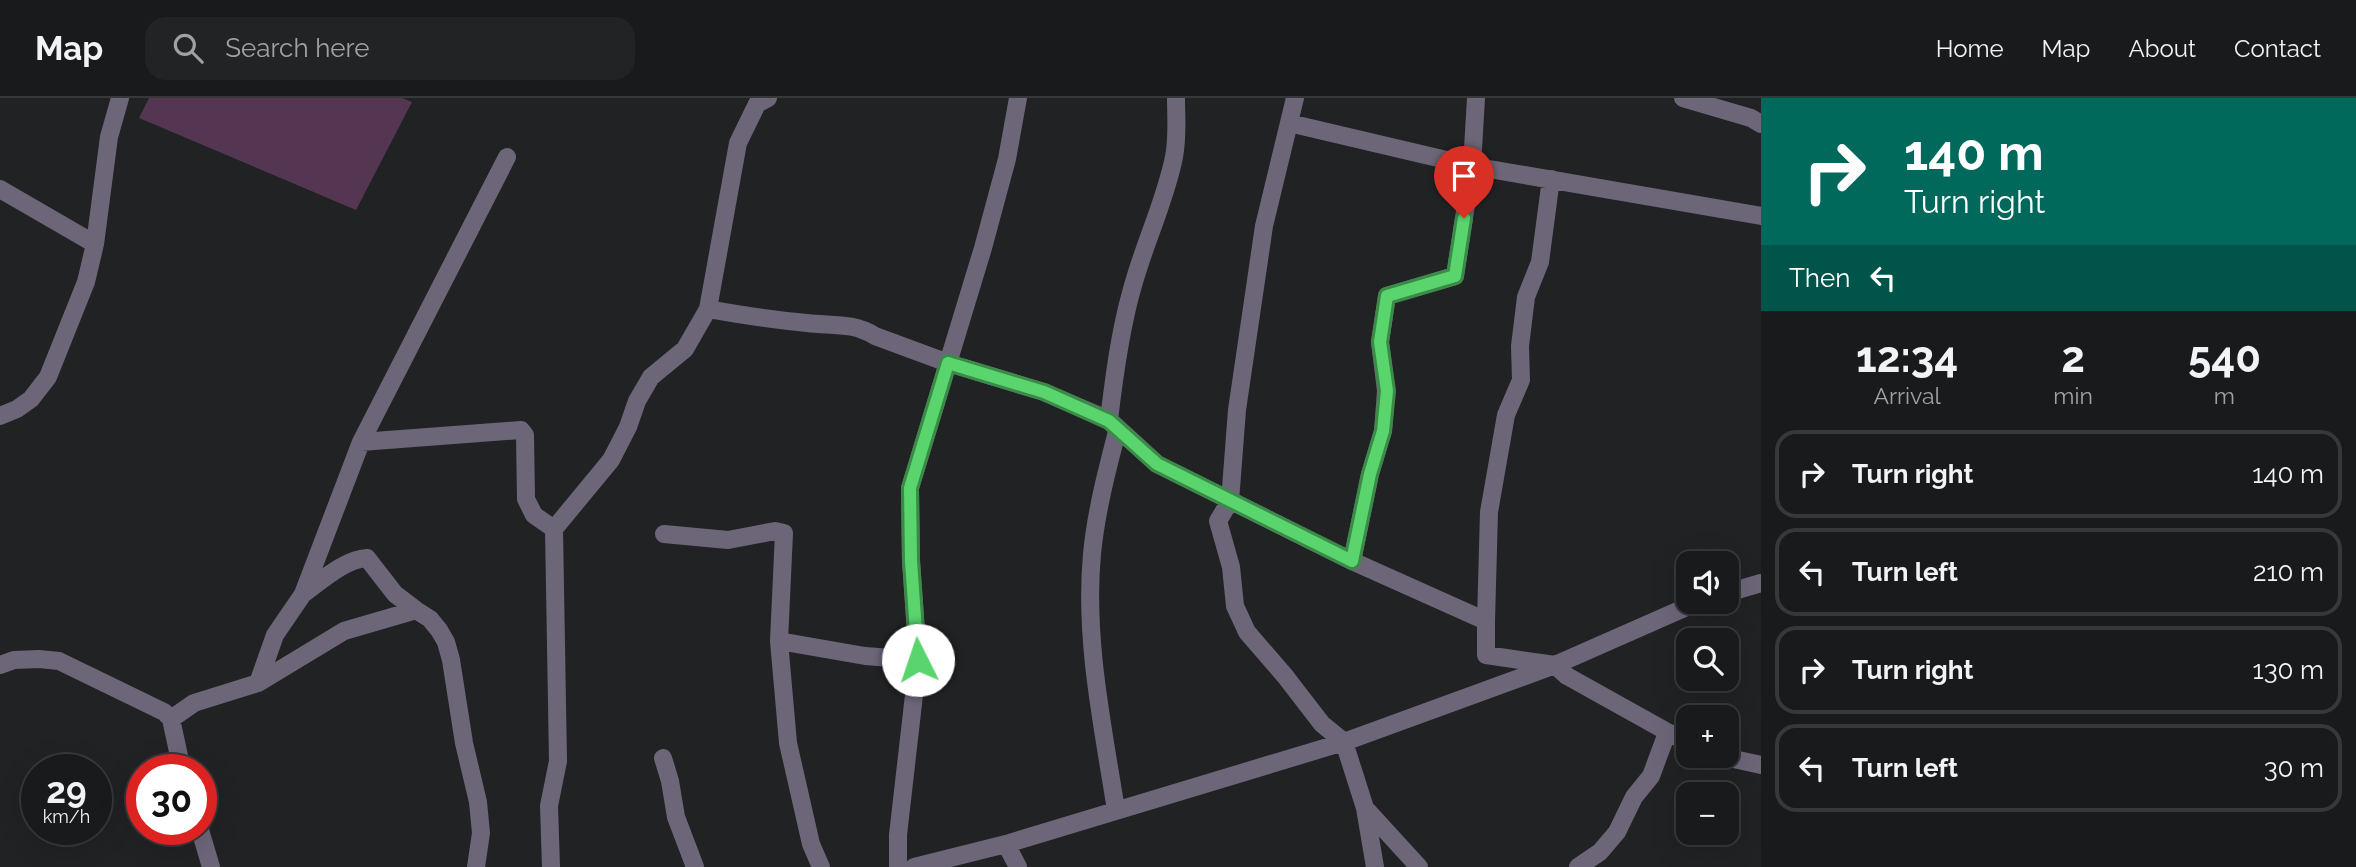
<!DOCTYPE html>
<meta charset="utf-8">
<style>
:root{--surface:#191a1b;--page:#222324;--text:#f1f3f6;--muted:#9fa1a3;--line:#37383a}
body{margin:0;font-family:Raleway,sans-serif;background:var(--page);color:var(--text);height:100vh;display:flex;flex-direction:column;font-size:26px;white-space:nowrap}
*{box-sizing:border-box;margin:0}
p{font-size:23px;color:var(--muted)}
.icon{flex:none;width:38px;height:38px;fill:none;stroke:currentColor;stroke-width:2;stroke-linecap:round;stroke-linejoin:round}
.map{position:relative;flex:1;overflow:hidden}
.details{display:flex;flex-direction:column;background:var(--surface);width:595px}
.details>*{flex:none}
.top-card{background:#00695c;color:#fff;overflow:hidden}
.controls{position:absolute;left:1676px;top:453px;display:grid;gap:14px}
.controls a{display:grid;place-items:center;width:63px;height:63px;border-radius:14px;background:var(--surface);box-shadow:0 7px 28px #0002,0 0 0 2px var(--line);font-size:35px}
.speed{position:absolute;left:21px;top:656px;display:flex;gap:14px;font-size:35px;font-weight:700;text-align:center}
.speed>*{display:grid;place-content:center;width:91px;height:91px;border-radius:50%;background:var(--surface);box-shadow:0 7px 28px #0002,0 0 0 2px var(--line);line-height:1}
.speed small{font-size:18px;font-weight:400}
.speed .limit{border:10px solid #d22;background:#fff;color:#111}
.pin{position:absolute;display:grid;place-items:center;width:60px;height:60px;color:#fff;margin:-72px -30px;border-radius:50% 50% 50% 0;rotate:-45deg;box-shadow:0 0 7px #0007}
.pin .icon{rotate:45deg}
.me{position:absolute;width:77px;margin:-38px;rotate:356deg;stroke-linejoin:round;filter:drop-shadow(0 0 5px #0008)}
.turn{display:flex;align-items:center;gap:24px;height:147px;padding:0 28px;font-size:32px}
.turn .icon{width:91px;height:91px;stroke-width:2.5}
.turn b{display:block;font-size:49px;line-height:60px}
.then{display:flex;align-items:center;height:66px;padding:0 28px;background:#0003;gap:14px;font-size:26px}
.eta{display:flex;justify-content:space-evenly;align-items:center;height:119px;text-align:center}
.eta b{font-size:42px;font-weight:700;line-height:49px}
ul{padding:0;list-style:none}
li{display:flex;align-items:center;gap:21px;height:88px;margin:0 14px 10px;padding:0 14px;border:4px solid var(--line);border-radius:21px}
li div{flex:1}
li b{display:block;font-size:26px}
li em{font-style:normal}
header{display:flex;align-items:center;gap:42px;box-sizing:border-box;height:98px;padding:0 35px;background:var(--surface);border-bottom:2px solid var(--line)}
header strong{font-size:33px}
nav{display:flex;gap:38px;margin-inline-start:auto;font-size:24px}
.search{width:490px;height:63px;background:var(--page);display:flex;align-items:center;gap:18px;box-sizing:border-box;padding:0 24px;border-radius:21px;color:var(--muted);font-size:26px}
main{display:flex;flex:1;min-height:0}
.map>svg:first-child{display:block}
</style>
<header>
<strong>Map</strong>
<div class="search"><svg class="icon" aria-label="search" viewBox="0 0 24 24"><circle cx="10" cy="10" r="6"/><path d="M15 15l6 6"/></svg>Search here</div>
<nav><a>Home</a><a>Map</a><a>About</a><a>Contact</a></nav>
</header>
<main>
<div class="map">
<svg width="1761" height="769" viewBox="0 0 1761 769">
<rect width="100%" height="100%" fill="#212224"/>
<!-- green -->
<path fill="#543653" d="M 149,0 L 402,0 L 412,4 L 356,112 L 139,20 Z"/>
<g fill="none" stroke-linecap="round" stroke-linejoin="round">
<!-- minor -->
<path stroke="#6d6679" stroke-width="18" d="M 768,0 L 757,6 L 738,45 L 708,211 C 741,217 774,222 807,225 C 831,228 853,224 875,238 L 948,265 L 1044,294 L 1109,322
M 1176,0 C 1176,20 1178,38 1174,59 C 1165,104 1144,146 1132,191 C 1120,233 1114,279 1109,322 L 1157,366 L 1352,463 L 1486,523 L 1486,557 L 1555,567 L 1567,578 L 1689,646
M 1295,0 L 1264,128 L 1237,312 L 1230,403 L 1218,423 L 1231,469 L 1235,508 L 1247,534 L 1285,578 L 1322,626 L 1344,644 L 1365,710 L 1419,769
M 1683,0 L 1751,20 L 1761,26
M 1289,25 L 1472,68 L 1761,118
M 0,91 L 95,146
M 0,318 L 17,311 L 31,301 L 48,279 L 86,184 L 95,146 L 109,39 L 120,0
M 361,344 L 521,332 L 525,337 L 526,401 L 534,417 L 554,431
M 664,436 L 728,442 L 775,433 L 784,435 L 779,543 L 788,645 L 811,746 L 821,769
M 1352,463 L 1370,376 L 1383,333 L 1386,293 L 1380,244 L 1387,198 L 1455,178 L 1472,68 L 1476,0
M 1727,495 L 1761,485
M 303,496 C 321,483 345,461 367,460 L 395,496 L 416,512
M 1486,523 L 1489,414 L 1506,317 L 1521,282 L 1520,248 L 1526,199 L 1540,164 L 1551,81
M 779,543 L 865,558 L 918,562
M 0,567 L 14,562 L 39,561 L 59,563 L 164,614 L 171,621 L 182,672
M 258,585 L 344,533 L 416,512 L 430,521 L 439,532 L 446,544 L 451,562 L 464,645 L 478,704 L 481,735 L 476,769
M 171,621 L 194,605 L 258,585 L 275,537 L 303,496 L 361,344 L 507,59
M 1720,658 L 1761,667
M 663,660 L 670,683 L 676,719 L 695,769
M 1365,710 L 1375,769
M 1116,712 C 1103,629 1084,541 1092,456 C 1096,414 1107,372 1118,330
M 200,732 L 211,769
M 1006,746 L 1018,769
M 551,769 L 549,708 L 558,663 L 554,431 L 611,362 L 628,329 L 637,303 L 651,279 L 685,251 L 708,211
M 898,769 L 898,737 L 918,562 L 911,463 L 910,390 L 983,150 L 1007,61 L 1018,0
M 914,769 L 1006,746 L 1344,644 L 1555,567 L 1698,504
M 1578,769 L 1600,754 L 1617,734 L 1634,699 L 1651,678 L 1667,635"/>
</g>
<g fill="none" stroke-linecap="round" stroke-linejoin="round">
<defs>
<path id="route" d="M 918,562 L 911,463 L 910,390 L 948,265 L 1044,294 L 1109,323 L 1157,366 L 1352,463 L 1370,376 L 1383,333 L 1387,293 L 1380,244 L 1387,198 L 1455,178 L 1464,120"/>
</defs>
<!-- route casing -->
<use href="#route" stroke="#3a8a48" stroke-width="18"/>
<!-- route -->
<use href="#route" stroke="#5ad56e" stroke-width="12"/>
</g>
</svg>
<div class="controls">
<a><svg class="icon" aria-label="sound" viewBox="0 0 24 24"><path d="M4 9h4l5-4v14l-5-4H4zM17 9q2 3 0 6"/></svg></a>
<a><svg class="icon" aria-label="search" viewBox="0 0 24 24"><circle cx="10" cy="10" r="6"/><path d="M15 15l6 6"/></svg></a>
<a>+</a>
<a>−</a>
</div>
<div class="speed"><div>29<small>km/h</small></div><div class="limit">30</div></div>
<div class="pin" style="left:1464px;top:120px;background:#d93025"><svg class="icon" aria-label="arrive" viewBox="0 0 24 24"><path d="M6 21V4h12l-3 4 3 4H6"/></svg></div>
<svg class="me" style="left:918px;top:562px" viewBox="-20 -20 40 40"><circle r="19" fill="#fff"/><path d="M0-13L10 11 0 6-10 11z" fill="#5ad56e"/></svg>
</div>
<section class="details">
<div class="top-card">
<div class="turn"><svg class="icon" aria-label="right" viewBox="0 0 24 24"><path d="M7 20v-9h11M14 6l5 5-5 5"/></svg><div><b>140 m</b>Turn right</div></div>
<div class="then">Then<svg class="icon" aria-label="left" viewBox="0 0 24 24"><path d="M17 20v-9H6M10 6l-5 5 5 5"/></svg></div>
</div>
<div class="eta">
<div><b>12:34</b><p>Arrival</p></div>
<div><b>2</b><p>min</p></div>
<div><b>540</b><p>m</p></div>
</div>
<ul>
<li><svg class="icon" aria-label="right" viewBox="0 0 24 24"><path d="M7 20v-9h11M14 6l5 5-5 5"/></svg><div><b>Turn right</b></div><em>140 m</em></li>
<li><svg class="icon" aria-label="left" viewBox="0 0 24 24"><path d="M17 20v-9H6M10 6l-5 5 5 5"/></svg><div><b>Turn left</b></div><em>210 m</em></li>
<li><svg class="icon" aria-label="right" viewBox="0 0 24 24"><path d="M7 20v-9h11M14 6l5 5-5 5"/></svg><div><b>Turn right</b></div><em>130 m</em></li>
<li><svg class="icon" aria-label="left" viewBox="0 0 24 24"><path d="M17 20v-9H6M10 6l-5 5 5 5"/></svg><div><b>Turn left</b></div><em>30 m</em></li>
</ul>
</section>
</main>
